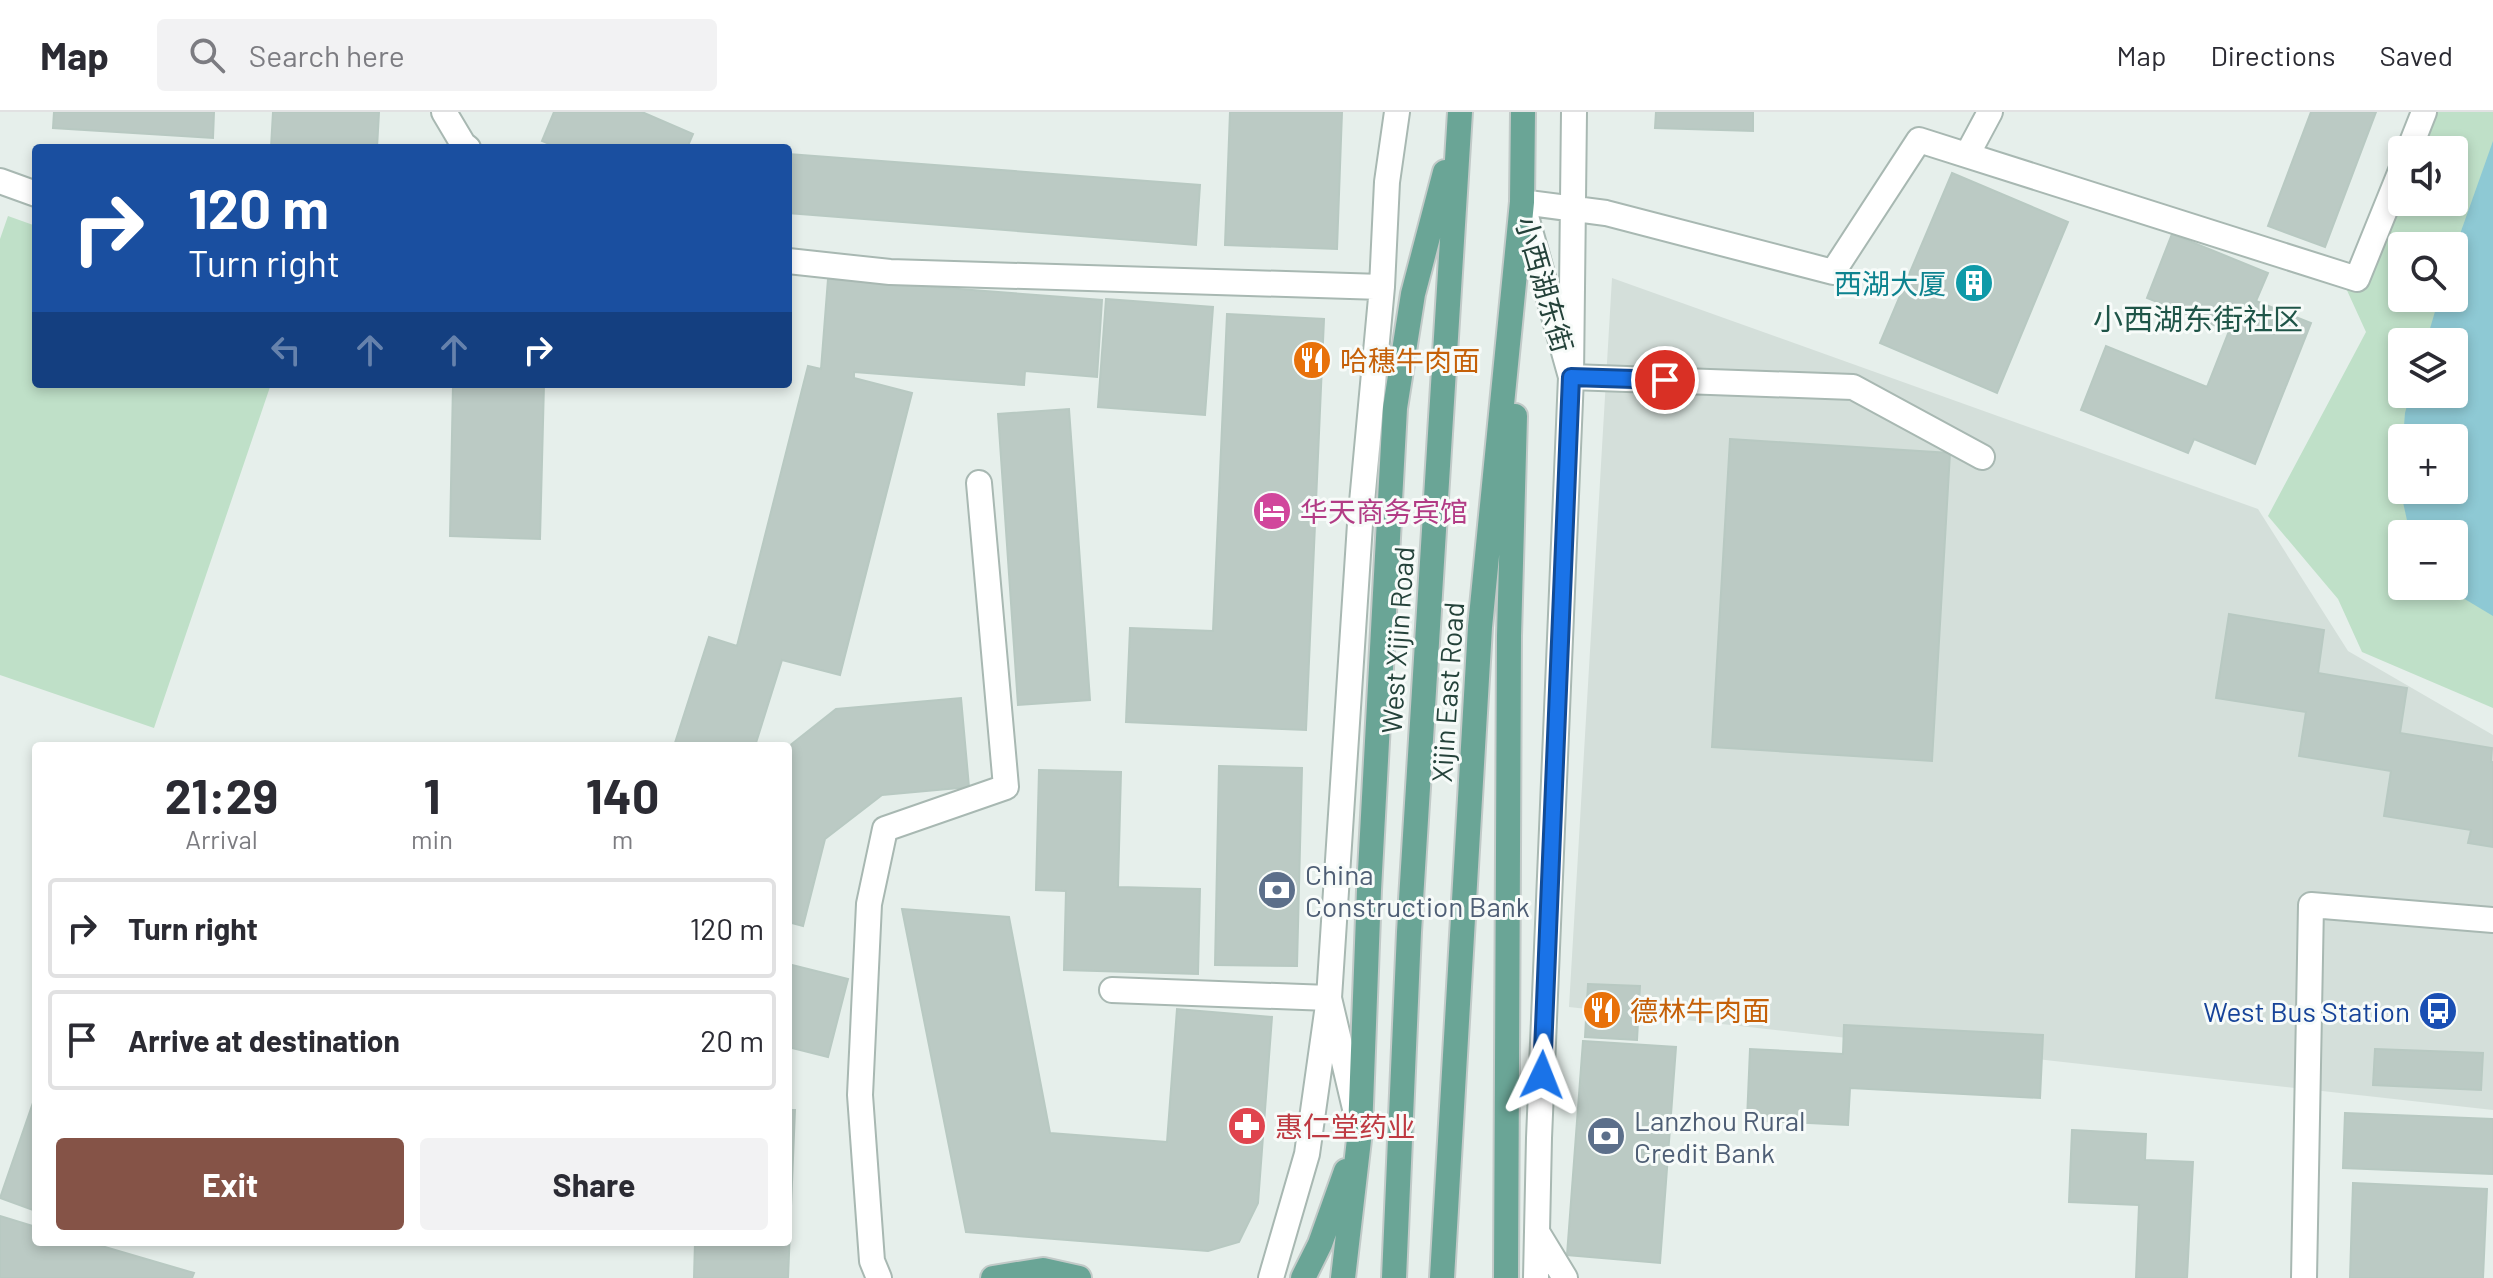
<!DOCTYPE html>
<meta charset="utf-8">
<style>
:root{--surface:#fff;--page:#f2f2f3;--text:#2b2b33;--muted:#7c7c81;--line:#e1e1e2;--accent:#855347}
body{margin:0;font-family:Barlow,"Noto Sans SC",sans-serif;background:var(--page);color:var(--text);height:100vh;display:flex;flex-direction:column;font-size:30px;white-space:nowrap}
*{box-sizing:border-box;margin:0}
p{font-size:26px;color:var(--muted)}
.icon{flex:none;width:44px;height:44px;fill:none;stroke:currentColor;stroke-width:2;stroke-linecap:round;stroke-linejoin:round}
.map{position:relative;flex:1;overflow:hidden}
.panel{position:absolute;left:32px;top:630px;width:760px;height:504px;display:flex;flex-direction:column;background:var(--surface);border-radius:8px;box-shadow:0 4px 12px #0003}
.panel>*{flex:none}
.hud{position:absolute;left:32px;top:32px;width:760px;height:244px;border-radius:8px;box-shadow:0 4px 12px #0003;background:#1a4fa0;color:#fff;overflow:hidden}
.controls{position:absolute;left:2388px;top:24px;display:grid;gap:16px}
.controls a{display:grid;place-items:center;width:80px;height:80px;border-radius:8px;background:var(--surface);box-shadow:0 4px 12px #0003;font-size:40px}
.pin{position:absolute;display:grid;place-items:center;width:68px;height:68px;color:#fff;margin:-34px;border:4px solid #fff;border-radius:50%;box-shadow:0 2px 8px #0007}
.me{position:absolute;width:88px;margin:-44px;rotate:2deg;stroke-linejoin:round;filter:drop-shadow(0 0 6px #0008)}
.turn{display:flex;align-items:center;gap:28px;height:168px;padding:0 24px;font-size:36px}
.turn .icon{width:104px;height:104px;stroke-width:2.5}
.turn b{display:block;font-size:56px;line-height:68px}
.lanes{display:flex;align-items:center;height:76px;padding:0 24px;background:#0003;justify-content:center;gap:40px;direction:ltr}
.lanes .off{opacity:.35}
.eta{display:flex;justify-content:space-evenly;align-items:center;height:136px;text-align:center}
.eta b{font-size:48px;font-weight:700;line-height:56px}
.button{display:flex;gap:16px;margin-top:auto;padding:16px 24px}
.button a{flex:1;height:92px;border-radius:8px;background:var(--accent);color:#fff;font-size:32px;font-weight:700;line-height:92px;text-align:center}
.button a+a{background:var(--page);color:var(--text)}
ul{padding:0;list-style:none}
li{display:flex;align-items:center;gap:24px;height:100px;margin:0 16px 12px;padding:0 8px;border:4px solid var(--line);border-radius:8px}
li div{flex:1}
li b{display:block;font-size:30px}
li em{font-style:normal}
header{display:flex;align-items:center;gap:48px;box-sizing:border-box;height:112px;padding:0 40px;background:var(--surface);border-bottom:2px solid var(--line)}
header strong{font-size:38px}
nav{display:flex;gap:44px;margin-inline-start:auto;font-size:28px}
.search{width:560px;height:72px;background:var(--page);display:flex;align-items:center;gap:20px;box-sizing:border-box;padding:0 28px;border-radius:8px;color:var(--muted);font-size:30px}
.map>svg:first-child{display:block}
</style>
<header>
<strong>Map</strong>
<div class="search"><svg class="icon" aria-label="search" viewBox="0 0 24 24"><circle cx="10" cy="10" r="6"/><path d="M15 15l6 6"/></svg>Search here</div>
<nav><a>Map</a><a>Directions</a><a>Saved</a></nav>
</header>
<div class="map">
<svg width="2493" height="1166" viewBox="0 0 2493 1166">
<rect width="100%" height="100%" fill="#e6efeb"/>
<!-- built -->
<path fill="#d4dfda" d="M 1612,166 L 2258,397 L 2348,539 L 2493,623 L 2493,998 L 1569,895 Z"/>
<!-- green -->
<path fill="#bfe0c8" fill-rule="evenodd" d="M 2421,0 L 2493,0 L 2493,596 L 2362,540 L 2338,487 L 2268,404 L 2366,220 L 2345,174 L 2402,43 L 2402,90 L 2454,90 L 2454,38 L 2404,38 ZM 2402,134 L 2454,134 L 2454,186 L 2402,186 ZM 2402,230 L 2454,230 L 2454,282 L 2402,282 ZM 2402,326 L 2454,326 L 2454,378 L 2402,378 ZM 2402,422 L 2454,422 L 2454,474 L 2402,474 Z
M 8,104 L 36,114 L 36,272 L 271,272 L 154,616 L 0,563 L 0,127 Z"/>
<!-- water -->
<path fill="#8ec9d4" d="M 2493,29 L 2493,504 L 2443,474 L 2454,474 L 2454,422 L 2410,422 L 2401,381 L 2402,355 L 2402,378 L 2454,378 L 2454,326 L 2403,326 L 2405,301 L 2410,282 L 2454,282 L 2454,230 L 2426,230 L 2439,186 L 2454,186 L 2454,139 Z"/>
<!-- building -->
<path fill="#bbcac4" stroke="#b8c9c2" stroke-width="2" d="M 54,0 L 214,0 L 213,26 L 53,16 Z
M 273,0 L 379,0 L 377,36 L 271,36 Z
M 554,0 L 642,0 L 693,22 L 687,36 L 559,36 L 542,29 Z
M 1230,0 L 1342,0 L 1337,137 L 1225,133 Z
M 1656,0 L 1753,0 L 1753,19 L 1655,16 Z
M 2311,0 L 2376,0 L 2325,135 L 2268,114 Z
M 788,42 L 1200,73 L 1196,133 L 788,101 Z
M 1952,61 L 2068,110 L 1997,281 L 1880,231 Z
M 2172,122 L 2268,161 L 2256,189 L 2311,211 L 2255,352 L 2194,327 L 2188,341 L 2081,298 L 2106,234 L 2207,275 L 2229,219 L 2147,186 Z
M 828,167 L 1102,188 L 1097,265 L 1025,259 L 1024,273 L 854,260 L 854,266 L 912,281 L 840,563 L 782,548 L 755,634 L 674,634 L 709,525 L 737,534 L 808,254 L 821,257 Z
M 1106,187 L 1213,195 L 1205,303 L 1098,295 Z
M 1227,202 L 1324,207 L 1306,618 L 1126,610 L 1130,516 L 1213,519 Z
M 453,272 L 544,272 L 540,427 L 450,424 Z
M 1069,297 L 1090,588 L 1018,593 L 998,302 Z
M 1730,327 L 1950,341 L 1932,649 L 1712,635 Z
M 2229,502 L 2324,518 L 2318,561 L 2407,576 L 2400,621 L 2492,636 L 2491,650 L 2493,650 L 2493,735 L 2468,731 L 2471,718 L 2384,704 L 2391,659 L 2299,644 L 2306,600 L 2216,586 Z
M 961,586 L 969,675 L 882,683 L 825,727 L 803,814 L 788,810 L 788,635 L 836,597 Z
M 1219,654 L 1302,656 L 1297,854 L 1215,853 Z
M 1039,658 L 1121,660 L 1118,775 L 1200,777 L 1198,862 L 1064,858 L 1066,779 L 1036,778 Z
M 902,797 L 1009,805 L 1050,1021 L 1167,1030 L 1177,897 L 1272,905 L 1258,1091 L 1239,1130 L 1208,1139 L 966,1120 Z
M 788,852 L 848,867 L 828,945 L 788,935 Z
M 1588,872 L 1640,874 L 1637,928 L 1585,925 Z
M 1844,913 L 2043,923 L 2040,986 L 1850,976 L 1848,1013 L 1747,1008 L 1750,937 L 1843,942 Z
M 1583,929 L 1676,935 L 1660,1151 L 1567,1143 Z
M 2375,937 L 2483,941 L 2481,978 L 2373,973 Z
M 36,982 L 36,1099 L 0,1086 Z
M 788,998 L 795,998 L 788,1166 L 694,1166 L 695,1130 L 788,1130 Z
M 2345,1001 L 2493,1007 L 2493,1062 L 2343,1056 Z
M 2072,1018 L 2146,1022 L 2145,1048 L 2193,1050 L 2187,1166 L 2136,1166 L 2139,1093 L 2069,1090 Z
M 2353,1071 L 2487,1077 L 2483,1166 L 2350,1166 Z
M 0,1104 L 36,1115 L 36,1130 L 88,1130 L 194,1161 L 192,1166 L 0,1166 Z"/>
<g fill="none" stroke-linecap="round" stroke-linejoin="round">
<defs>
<path id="minor" d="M 444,0 L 463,32 L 468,36
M 1574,0 L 1571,265 L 1853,275 L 1982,345
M 2409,38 L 2424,0
M 1967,43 L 1990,0
M 0,69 L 36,82
M 788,149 L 890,160 L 1382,175
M 1112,878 L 1329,886 L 1357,1005
M 1537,1120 L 1565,1166
M 879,1166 L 872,1149 L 860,983 L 869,792 L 885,717 L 1006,675 L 979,371
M 1271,1166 L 1307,1042 L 1329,886 L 1360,412 L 1382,175 L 1387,70 L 1397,0
M 1536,1166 L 1539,1026 L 1571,265 L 1522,90 L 1606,101 L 1833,160 L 1919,28 L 2357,167 L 2402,56
M 2304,1166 L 2311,793 L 2493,808"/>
<path id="major" d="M 993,1166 L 1043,1158 L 1079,1166
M 1303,1166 L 1320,1132 L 1346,1059
M 1343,1166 L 1360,1019 L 1369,778 L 1395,296 L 1413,182 L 1445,60
M 1394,1166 L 1409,820 L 1460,0
M 1442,1166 L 1480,515 L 1522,90 L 1523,0
M 1506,1166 L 1509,524 L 1515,304"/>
</defs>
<!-- minor casing -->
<use href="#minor" stroke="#a8b8b2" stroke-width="28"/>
<!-- major casing -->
<use href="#major" stroke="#c2cac8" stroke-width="28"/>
<!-- minor -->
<use href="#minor" stroke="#fff" stroke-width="24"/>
<!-- major -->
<use href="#major" stroke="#6aa596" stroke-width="24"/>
</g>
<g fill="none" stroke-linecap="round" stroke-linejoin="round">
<defs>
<path id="route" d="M 1542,963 L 1571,265 L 1665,268"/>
</defs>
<!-- route casing -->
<use href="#route" stroke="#114b97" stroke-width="20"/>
<!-- route -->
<use href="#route" stroke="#1a73e8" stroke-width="14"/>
</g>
<!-- icons -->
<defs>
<symbol id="building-disc" viewBox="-11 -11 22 22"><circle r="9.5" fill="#0f9aa8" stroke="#f7fbf9"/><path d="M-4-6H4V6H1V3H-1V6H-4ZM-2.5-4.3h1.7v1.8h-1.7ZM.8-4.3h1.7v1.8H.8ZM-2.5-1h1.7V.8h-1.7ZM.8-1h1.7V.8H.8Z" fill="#fff"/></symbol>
<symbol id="restaurant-disc" viewBox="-11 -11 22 22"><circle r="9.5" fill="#e8710a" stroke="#f7fbf9"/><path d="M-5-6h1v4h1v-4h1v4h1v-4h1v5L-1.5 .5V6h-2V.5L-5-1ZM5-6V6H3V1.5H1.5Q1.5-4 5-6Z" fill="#fff"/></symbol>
<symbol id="hotel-disc" viewBox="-11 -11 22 22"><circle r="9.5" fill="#d1479c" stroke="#f7fbf9"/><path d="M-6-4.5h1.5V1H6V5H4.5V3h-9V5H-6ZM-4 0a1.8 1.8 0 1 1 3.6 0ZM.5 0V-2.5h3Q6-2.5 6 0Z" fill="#fff"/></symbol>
<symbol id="bank-disc" viewBox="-11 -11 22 22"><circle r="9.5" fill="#5c6f8a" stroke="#f7fbf9"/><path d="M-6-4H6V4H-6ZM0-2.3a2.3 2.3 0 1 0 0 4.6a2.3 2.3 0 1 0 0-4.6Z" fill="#fff"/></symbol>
<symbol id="bus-disc" viewBox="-11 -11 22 22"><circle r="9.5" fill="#1a4fb4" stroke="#f7fbf9"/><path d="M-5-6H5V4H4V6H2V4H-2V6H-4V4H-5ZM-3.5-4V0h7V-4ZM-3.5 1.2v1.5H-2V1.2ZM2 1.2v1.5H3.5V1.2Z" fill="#fff"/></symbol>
<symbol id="pharmacy-disc" viewBox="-11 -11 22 22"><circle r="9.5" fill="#e0444e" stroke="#f7fbf9"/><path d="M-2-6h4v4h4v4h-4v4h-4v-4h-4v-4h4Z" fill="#fff"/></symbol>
</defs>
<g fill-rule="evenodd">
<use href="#building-disc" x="1952" y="149" width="44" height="44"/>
<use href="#restaurant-disc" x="1290" y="226" width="44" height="44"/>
<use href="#hotel-disc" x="1250" y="377" width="44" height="44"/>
<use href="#bank-disc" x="1255" y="756" width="44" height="44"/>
<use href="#restaurant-disc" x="1580" y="876" width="44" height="44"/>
<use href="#bus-disc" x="2416" y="877" width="44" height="44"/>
<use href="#pharmacy-disc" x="1225" y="992" width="44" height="44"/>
<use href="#bank-disc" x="1584" y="1002" width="44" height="44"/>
</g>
<g text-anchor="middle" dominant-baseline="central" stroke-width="6" stroke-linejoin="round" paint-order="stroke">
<!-- culture labels -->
<g font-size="28" fill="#0d838f" stroke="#f7fbf9" text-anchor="end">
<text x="1946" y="171">西湖大厦</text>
</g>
<!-- street labels -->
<g font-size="28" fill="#24423a" stroke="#f7fbf9">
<text transform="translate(1545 172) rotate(74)">小西湖东街</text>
<text transform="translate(1397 528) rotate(-86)">West Xijin Road</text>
<text transform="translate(1447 580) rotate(-86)">Xijin East Road</text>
</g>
<!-- food labels -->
<g font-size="28" fill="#c56008" stroke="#f7fbf9" text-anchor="start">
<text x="1340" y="248">哈穗牛肉面</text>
<text x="1630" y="898">德林牛肉面</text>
</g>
<!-- hotel labels -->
<g font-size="28" fill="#b23c85" stroke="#f7fbf9" text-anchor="start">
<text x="1300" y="399">华天商务宾馆</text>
</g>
<!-- service labels -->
<g font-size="28" fill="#4e5e75" stroke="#f7fbf9" text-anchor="start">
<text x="1305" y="762">China<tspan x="1305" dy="32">Construction Bank</tspan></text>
<text x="1634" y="1008">Lanzhou Rural<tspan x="1634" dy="32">Credit Bank</tspan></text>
</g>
<!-- transit labels -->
<g font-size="28" fill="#164399" stroke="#f7fbf9" text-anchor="end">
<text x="2410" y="899">West Bus Station</text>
</g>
<!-- health labels -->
<g font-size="28" fill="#be3a42" stroke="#f7fbf9" text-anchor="start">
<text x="1275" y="1014">惠仁堂药业</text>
</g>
<!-- neighbourhood labels -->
<g font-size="30" fill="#1f5548" stroke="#f7fbf9">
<text x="2198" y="206">小西湖东街社区</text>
</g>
</g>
</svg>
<div class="controls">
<a><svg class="icon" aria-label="sound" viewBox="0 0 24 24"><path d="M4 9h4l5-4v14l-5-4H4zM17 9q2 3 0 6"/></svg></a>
<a><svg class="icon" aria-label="search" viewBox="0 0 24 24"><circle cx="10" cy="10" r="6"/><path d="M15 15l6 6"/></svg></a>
<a><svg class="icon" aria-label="layers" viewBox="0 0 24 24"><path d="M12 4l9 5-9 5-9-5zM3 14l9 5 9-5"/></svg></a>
<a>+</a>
<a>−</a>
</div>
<div class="pin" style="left:1665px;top:268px;background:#d93025"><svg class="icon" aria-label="arrive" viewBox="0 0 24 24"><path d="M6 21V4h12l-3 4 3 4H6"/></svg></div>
<svg class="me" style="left:1542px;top:963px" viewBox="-20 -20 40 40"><path d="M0-17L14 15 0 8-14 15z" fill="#1a73e8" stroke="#fff" stroke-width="4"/></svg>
<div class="hud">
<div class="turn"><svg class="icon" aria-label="right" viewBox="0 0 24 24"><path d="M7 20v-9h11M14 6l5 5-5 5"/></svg><div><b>120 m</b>Turn right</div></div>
<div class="lanes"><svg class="icon off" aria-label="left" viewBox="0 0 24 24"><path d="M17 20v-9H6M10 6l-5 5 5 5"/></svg><svg class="icon off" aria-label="ahead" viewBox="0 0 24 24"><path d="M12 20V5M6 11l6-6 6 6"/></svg><svg class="icon off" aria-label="ahead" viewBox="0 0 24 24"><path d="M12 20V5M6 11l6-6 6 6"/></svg><svg class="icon" aria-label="right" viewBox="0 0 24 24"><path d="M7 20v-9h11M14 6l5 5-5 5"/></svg></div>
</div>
<section class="panel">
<div class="eta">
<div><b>21:29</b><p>Arrival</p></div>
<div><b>1</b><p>min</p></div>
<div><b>140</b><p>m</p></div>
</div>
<ul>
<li><svg class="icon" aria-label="right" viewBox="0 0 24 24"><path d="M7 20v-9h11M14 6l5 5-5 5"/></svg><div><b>Turn right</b></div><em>120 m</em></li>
<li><svg class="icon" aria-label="arrive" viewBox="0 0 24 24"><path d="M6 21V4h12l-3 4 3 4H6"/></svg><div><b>Arrive at destination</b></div><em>20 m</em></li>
</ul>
<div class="button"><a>Exit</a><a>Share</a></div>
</section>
</div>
